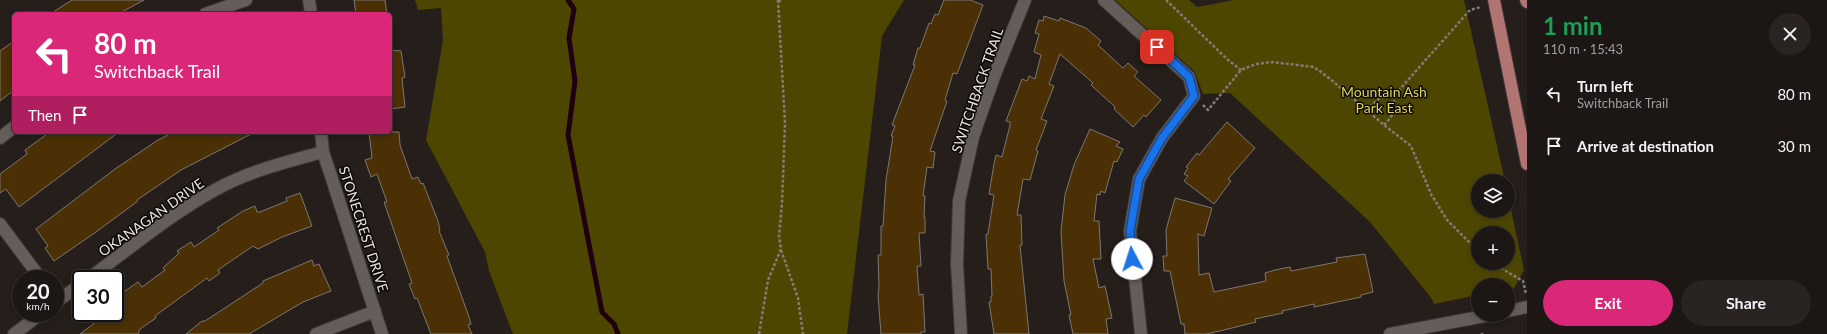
<!DOCTYPE html>
<meta charset="utf-8">
<style>
:root{--surface:#1c1614;--page:#292322;--text:#f1f3f6;--muted:#a09fa0;--line:#3a3534;--accent:#db2777}
body{margin:0;font-family:Lato,sans-serif;background:var(--page);color:var(--text);height:100vh;display:flex;flex-direction:column;font-size:15px;white-space:nowrap}
*{box-sizing:border-box;margin:0}
p{font-size:13px;color:var(--muted)}
.icon{flex:none;width:22px;height:22px;fill:none;stroke:currentColor;stroke-width:2;stroke-linecap:round;stroke-linejoin:round}
.map{position:relative;flex:1;overflow:hidden}
.panel{display:flex;flex-direction:column;background:var(--surface);width:300px}
.panel>*{flex:none}
.top-card{position:absolute;left:12px;top:12px;width:380px;height:122px;border-radius:6px;box-shadow:0 2px 6px #0003,0 0 0 1px var(--line);background:#db2777;color:#fff;overflow:hidden}
.controls{position:absolute;left:1471px;top:174px;display:grid;gap:8px}
.controls a{display:grid;place-items:center;width:44px;height:44px;border-radius:50%;background:var(--surface);box-shadow:0 2px 6px #0003,0 0 0 1px var(--line);font-size:20px}
.speed{position:absolute;left:12px;top:270px;display:flex;gap:8px;font-size:20px;font-weight:700;text-align:center}
.speed>*{display:grid;place-content:center;width:52px;height:52px;border-radius:50%;background:var(--surface);box-shadow:0 2px 6px #0003,0 0 0 1px var(--line);line-height:1}
.speed small{font-size:10px;font-weight:400}
.speed .limit{border:2px solid #111;border-radius:6px;background:#fff;color:#111}
.pin{position:absolute;display:grid;place-items:center;width:34px;height:34px;color:#fff;margin:-17px;border-radius:8px;box-shadow:0 2px 6px #0006}
.me{position:absolute;width:44px;margin:-22px;rotate:355deg;stroke-linejoin:round;filter:drop-shadow(0 0 3px #0008)}
.turn{display:flex;align-items:center;gap:14px;height:84px;padding:0 16px;font-size:18px}
.turn .icon{width:52px;height:52px;stroke-width:2.5}
.turn b{display:block;font-size:28px;line-height:34px}
.then{display:flex;align-items:center;height:38px;padding:0 16px;background:#0003;gap:8px;font-size:15px}
.round{display:grid;place-items:center;flex:none;width:42px;height:42px;border-radius:21px;background:var(--page)}
.headline{display:flex;align-items:center;justify-content:space-between;height:68px;padding:0 16px}
h1{font-size:24px;font-weight:700;line-height:30px;color:#1e9e55}
.cta{display:flex;gap:8px;margin-top:auto;padding:8px 16px}
.cta a{flex:1;height:46px;border-radius:24px;background:var(--accent);color:#fff;font-size:16px;font-weight:700;line-height:46px;text-align:center}
.cta a+a{background:var(--page);color:var(--text)}
ul{padding:0;list-style:none}
li{display:flex;align-items:center;gap:12px;height:52px;padding:0 16px}
li div{flex:1}
li b{display:block;font-size:15px}
li em{font-style:normal}
main{display:flex;flex:1;min-height:0}
.map>svg:first-child{display:block}
</style>
<main>
<div class="map">
<svg width="1527" height="334" viewBox="0 0 1527 334">
<rect width="100%" height="100%" fill="#251e1b"/>
<!-- green -->
<path fill="#4d4600" fill-rule="evenodd" d="M 415,0 L 904,0 L 882,36 L 847,334 L 513,334 L 489,271 L 485,252 L 426,140 L 443,40 L 441,8 L 418,10 Z
M 1115,0 L 1189,0 L 1197,7 L 1234,0 L 1464,0 L 1505,181 L 1478,181 L 1478,211 L 1508,211 L 1508,196 L 1524,270 L 1514,288 L 1508,289 L 1508,285 L 1478,285 L 1478,295 L 1434,304 L 1432,299 L 1370,222 L 1230,93 L 1203,94 L 1195,72 ZM 1478,233 L 1508,233 L 1508,263 L 1478,263 Z"/>
<g fill="none" stroke-linecap="round" stroke-linejoin="round">
<!-- stream -->
<path stroke="#200010" stroke-width="5" d="M 568,0 L 574,9 L 569,38 L 575,81 L 568,135 L 602,312 L 614,324 L 618,334"/>
</g>
<!-- building -->
<path fill="#4a3004" stroke="#7c7770" d="M 72,0 L 144,0 L 118,14 L 50,14 Z
M 354,0 L 385,0 L 387,14 L 356,14 Z
M 944,0 L 970,0 L 983,5 L 957,74 L 953,73 L 945,100 L 947,101 L 930,151 L 935,152 L 933,168 L 927,167 L 923,196 L 925,196 L 924,217 L 925,217 L 925,233 L 919,233 L 921,266 L 917,266 L 919,295 L 923,294 L 925,332 L 921,332 L 921,334 L 881,334 L 878,295 L 879,287 L 878,255 L 881,255 L 881,226 L 883,226 L 886,180 L 893,136 L 891,136 L 895,126 L 892,125 L 915,65 L 913,65 L 918,48 L 920,48 L 929,23 L 931,24 L 935,14 L 938,15 Z
M 1044,16 L 1059,21 L 1060,18 L 1086,28 L 1101,41 L 1098,45 L 1123,68 L 1128,63 L 1138,72 L 1134,76 L 1161,100 L 1146,117 L 1144,115 L 1133,127 L 1114,109 L 1115,107 L 1091,85 L 1093,83 L 1060,54 L 1049,84 L 1054,86 L 1041,119 L 1047,121 L 1036,150 L 1038,151 L 1030,180 L 1023,179 L 1017,215 L 1021,215 L 1022,245 L 1020,245 L 1029,334 L 994,334 L 989,302 L 991,302 L 991,296 L 992,296 L 991,269 L 988,269 L 986,234 L 988,234 L 994,195 L 989,194 L 994,164 L 996,155 L 1002,157 L 1010,125 L 1010,122 L 1006,121 L 1022,79 L 1027,81 L 1029,76 L 1035,79 L 1041,55 L 1034,52 L 1039,34 L 1035,33 L 1039,20 L 1043,21 Z
M 14,41 L 14,90 L 0,101 L 0,51 Z
M 390,50 L 401,51 L 405,77 L 402,78 L 405,107 L 390,109 Z
M 1227,122 L 1255,148 L 1228,179 L 1231,181 L 1214,204 L 1184,181 L 1188,176 L 1184,174 L 1188,168 L 1186,167 L 1197,153 L 1199,155 Z
M 1090,129 L 1120,142 L 1116,146 L 1123,149 L 1117,162 L 1114,161 L 1105,193 L 1101,191 L 1100,195 L 1097,194 L 1094,221 L 1099,221 L 1101,259 L 1093,259 L 1099,288 L 1105,286 L 1112,318 L 1106,319 L 1108,334 L 1073,334 L 1069,315 L 1071,315 L 1064,281 L 1061,231 L 1065,195 L 1074,165 Z
M 50,132 L 119,132 L 19,207 L 6,189 L 0,193 L 0,174 L 27,154 L 25,150 Z
M 174,132 L 255,132 L 181,170 L 137,200 L 138,201 L 96,232 L 54,261 L 45,248 L 48,246 L 36,229 L 115,169 L 158,140 Z
M 369,132 L 399,132 L 400,145 L 412,179 L 418,177 L 421,184 L 423,183 L 438,221 L 440,230 L 439,231 L 449,255 L 447,256 L 468,314 L 471,324 L 468,325 L 472,334 L 431,334 L 417,298 L 415,299 L 409,284 L 412,283 L 384,202 L 387,202 L 377,174 L 371,177 L 365,160 L 372,158 Z
M 300,193 L 312,226 L 282,237 L 258,249 L 253,246 L 218,270 L 220,273 L 209,281 L 207,278 L 155,316 L 156,318 L 140,329 L 138,334 L 80,334 L 108,313 L 115,313 L 115,298 L 138,282 L 142,287 L 165,270 L 163,268 L 179,253 L 177,251 L 191,242 L 194,247 L 219,230 L 217,228 L 243,211 L 255,206 L 257,212 L 260,212 L 287,201 L 286,198 Z
M 1175,198 L 1212,208 L 1204,236 L 1198,234 L 1199,275 L 1209,273 L 1214,292 L 1266,281 L 1265,273 L 1275,270 L 1290,267 L 1291,271 L 1337,262 L 1336,258 L 1365,254 L 1373,292 L 1361,295 L 1361,297 L 1314,307 L 1314,304 L 1282,311 L 1283,313 L 1255,319 L 1256,322 L 1220,331 L 1206,334 L 1185,334 L 1184,324 L 1181,324 L 1170,271 L 1164,271 L 1163,256 L 1167,256 L 1166,230 Z
M 312,260 L 314,266 L 319,264 L 331,291 L 303,302 L 249,334 L 186,334 L 202,321 L 205,321 L 263,283 L 263,281 Z"/>
<g fill="none" stroke-linecap="round" stroke-linejoin="round">
<defs>
<path id="minor" d="M 309,0 L 311,14
M 1104,0 L 1189,77 L 1194,96 L 1162,138 L 1139,179 L 1130,231 L 1141,334
M 205,14 L 246,0
M 321,132 L 323,152 L 332,179 L 382,334
M 0,138 L 14,127
M 0,224 L 41,279
M 88,279 C 129,249 171,214 215,190 C 249,171 286,162 323,152
M 55,303 L 81,284
M 1508,311 L 1527,307
M 14,334 L 42,313
M 316,334 L 375,311
M 961,334 L 957,264 L 959,201 L 973,137 L 995,74 L 1025,0
M 1390,334 L 1490,315"/>
<path id="major" d="M 1494,0 L 1527,164
M 1526,0 L 1527,2"/>
</defs>
<!-- minor casing -->
<use href="#minor" stroke="#3e3836" stroke-width="14"/>
<!-- major casing -->
<use href="#major" stroke="#3e3836" stroke-width="14"/>
<!-- path -->
<path stroke="#827c79" stroke-width="2.5" stroke-dasharray="3 2" stroke-linecap="butt" d="M 1166,0 L 1228,60 L 1241,70
M 778,2 L 782,0
M 1203,105 L 1208,110 L 1241,70 L 1256,64 L 1272,62 L 1314,67 L 1329,78 L 1384,125 L 1411,146 L 1431,194 L 1447,220 L 1478,251
M 1366,110 L 1381,97 L 1393,97 L 1470,10 L 1481,7
M 1384,125 C 1392,117 1397,109 1393,97
M 781,250 L 798,298 L 803,334
M 1492,263 L 1523,281 L 1526,294
M 1482,333 L 1482,334
M 759,334 L 768,280 L 781,249 L 779,236 L 782,204 L 785,123 L 778,0"/>
<!-- minor -->
<use href="#minor" stroke="#655d59" stroke-width="12"/>
<!-- major -->
<use href="#major" stroke="#b17473" stroke-width="12"/>
</g>
<g fill="none" stroke-linecap="round" stroke-linejoin="round">
<defs>
<path id="route" d="M 1132,259 L 1130,231 L 1139,179 L 1162,138 L 1194,96 L 1189,77 L 1157,47"/>
</defs>
<!-- route casing -->
<use href="#route" stroke="#114b97" stroke-width="10"/>
<!-- route -->
<use href="#route" stroke="#1a73e8" stroke-width="7"/>
</g>
<g text-anchor="middle" dominant-baseline="central" stroke-width="3" stroke-linejoin="round" paint-order="stroke">
<!-- street labels -->
<g font-size="14" fill="#e8e3e0" stroke="#0c0907">
<text transform="translate(977 90) rotate(-71)">SWITCHBACK TRAIL</text>
<text transform="translate(151 217) rotate(-35)">OKANAGAN DRIVE</text>
<text transform="translate(364 229) rotate(72)">STONECREST DRIVE</text>
</g>
<!-- park labels -->
<g font-size="14" fill="#e0d45b" stroke="#0c0907">
<text x="1384" y="91">Mountain Ash<tspan x="1384" dy="16">Park East</tspan></text>
</g>
</g>
</svg>
<div class="controls">
<a><svg class="icon" aria-label="layers" viewBox="0 0 24 24"><path d="M12 4l9 5-9 5-9-5zM3 14l9 5 9-5"/></svg></a>
<a>+</a>
<a>−</a>
</div>
<div class="speed"><div>20<small>km/h</small></div><div class="limit">30</div></div>
<div class="pin" style="left:1157px;top:47px;background:#d93025"><svg class="icon" aria-label="arrive" viewBox="0 0 24 24"><path d="M6 21V4h12l-3 4 3 4H6"/></svg></div>
<svg class="me" style="left:1132px;top:259px" viewBox="-20 -20 40 40"><circle r="19" fill="#fff"/><path d="M0-13L10 11 0 6-10 11z" fill="#1a73e8"/></svg>
<div class="top-card">
<div class="turn"><svg class="icon" aria-label="left" viewBox="0 0 24 24"><path d="M17 20v-9H6M10 6l-5 5 5 5"/></svg><div><b>80 m</b>Switchback Trail</div></div>
<div class="then">Then<svg class="icon" aria-label="arrive" viewBox="0 0 24 24"><path d="M6 21V4h12l-3 4 3 4H6"/></svg></div>
</div>
</div>
<section class="panel">
<div class="headline"><div><h1>1 min</h1><p>110 m · 15:43</p></div><a class="round"><svg class="icon" aria-label="close" viewBox="0 0 24 24"><path d="M6 6l12 12M18 6L6 18"/></svg></a></div>
<ul>
<li><svg class="icon" aria-label="left" viewBox="0 0 24 24"><path d="M17 20v-9H6M10 6l-5 5 5 5"/></svg><div><b>Turn left</b><p>Switchback Trail</p></div><em>80 m</em></li>
<li><svg class="icon" aria-label="arrive" viewBox="0 0 24 24"><path d="M6 21V4h12l-3 4 3 4H6"/></svg><div><b>Arrive at destination</b></div><em>30 m</em></li>
</ul>
<div class="cta"><a>Exit</a><a>Share</a></div>
</section>
</main>
